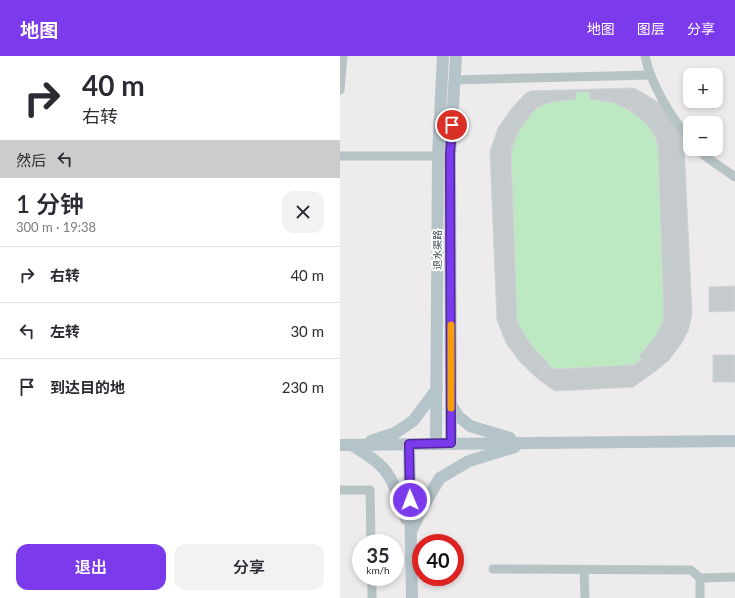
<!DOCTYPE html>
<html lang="zh">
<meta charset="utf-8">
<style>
:root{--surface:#fff;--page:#f2f2f3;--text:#2b2b33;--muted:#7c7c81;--line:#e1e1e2;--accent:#7c3aed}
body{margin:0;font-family:Lato,"Noto Sans SC",sans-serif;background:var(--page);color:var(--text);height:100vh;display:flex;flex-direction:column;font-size:15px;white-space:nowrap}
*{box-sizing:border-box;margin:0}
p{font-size:13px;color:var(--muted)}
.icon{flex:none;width:22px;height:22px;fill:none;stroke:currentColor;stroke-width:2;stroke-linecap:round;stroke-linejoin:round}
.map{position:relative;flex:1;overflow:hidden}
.sheet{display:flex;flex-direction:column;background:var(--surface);width:340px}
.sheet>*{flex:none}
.banner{background:#fff;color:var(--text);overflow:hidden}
.controls{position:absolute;left:343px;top:12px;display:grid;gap:8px}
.controls a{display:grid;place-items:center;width:40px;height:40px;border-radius:8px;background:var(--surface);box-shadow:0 2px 6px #0003;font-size:20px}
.speed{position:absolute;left:12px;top:478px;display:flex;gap:8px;font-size:20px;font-weight:700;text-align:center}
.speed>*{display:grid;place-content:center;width:52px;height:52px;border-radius:50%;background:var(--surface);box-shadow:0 2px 6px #0003;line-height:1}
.speed small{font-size:10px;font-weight:400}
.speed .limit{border:6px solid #d22;background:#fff;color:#111}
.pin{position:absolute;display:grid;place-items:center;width:34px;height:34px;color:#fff;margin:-17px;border:2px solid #fff;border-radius:50%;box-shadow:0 1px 4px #0007}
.me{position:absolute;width:44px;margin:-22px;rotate:359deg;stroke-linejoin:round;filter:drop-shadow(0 0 3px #0008)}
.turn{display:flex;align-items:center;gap:14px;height:84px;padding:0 16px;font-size:18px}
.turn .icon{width:52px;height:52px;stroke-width:2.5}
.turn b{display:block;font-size:28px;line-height:34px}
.then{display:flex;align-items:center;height:38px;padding:0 16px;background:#0003;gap:8px;font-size:15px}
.round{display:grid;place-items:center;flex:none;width:42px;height:42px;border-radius:12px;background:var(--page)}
.overview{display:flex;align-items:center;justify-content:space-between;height:68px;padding:0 16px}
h1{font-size:24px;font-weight:600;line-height:30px}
.cta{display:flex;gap:8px;margin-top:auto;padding:8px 16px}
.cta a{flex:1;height:46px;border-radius:12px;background:var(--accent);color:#fff;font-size:16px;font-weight:600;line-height:46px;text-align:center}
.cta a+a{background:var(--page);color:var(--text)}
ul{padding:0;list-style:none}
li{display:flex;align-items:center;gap:12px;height:56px;padding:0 16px;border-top:1px solid var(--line)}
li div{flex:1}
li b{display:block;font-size:15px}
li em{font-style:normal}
header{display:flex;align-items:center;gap:24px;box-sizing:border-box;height:56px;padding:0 20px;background:var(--accent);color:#fff}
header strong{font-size:19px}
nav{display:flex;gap:22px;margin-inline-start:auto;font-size:14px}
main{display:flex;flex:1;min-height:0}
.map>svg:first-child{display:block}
</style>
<header>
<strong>地图</strong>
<nav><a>地图</a><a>图层</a><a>分享</a></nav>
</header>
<main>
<section class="sheet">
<div class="banner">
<div class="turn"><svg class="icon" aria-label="right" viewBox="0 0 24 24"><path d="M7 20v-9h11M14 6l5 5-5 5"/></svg><div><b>40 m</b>右转</div></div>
<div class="then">然后<svg class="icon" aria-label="left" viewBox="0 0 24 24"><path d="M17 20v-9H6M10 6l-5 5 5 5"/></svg></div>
</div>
<div class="overview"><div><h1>1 分钟</h1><p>300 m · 19:38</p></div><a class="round"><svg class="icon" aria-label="close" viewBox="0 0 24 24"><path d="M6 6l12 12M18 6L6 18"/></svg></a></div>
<ul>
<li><svg class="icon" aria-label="right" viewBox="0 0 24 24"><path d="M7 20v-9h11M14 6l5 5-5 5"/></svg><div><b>右转</b></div><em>40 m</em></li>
<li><svg class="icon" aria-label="left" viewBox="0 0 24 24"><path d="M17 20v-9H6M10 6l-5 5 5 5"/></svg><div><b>左转</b></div><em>30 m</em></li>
<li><svg class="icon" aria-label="arrive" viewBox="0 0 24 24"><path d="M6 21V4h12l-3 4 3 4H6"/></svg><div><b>到达目的地</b></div><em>230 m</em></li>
</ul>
<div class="cta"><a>退出</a><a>分享</a></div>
</section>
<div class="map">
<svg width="395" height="542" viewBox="0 0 395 542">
<rect width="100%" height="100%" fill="#eeebec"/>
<!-- green -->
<path fill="#bce9c1" d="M 294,32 L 318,46 L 330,59 L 344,87 L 352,259 L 348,275 L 313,317 L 293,331 L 215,335 L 198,323 L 180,306 L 166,287 L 157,264 L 150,96 C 156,71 170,51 190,35 Z"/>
<!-- building -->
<path fill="#c5cacd" stroke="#d0d3d6" d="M 294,32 L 303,37 L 289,54 L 274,47 L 250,43 L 249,36 L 236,36 L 236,43 L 214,46 L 205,48 L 197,52 L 184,39 L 190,35 Z
M 303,37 L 318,46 L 330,59 L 340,72 L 344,87 L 352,259 L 348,275 L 341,288 L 329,304 L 313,317 L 299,300 L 315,281 L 320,271 L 324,261 L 318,91 L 315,80 L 309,71 L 300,62 L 289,54 Z
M 184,39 L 197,52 L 191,58 L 183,69 L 176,81 L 171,95 L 177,265 L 190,288 L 199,298 L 208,306 L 198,323 L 180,306 L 166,287 L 157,264 L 150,96 L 158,72 L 172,52 Z
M 395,230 L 395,255 L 369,256 L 369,231 Z
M 373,299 L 395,299 L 395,326 L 373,326 Z
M 302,303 L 313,317 L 293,331 L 215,335 L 198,323 L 207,308 L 214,313 L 294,309 Z"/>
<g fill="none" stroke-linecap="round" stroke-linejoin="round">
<!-- street -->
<path stroke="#b7c4c6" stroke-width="9" d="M 305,0 C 311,28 331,62 350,83
M 114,24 L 310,19
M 0,34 L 3,0
M 359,93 L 365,100 L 395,121
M 0,100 L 98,100
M 0,434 L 30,434 L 31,487
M 153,513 L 351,514 L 360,522 L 395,521
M 244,514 L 245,542
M 32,521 L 32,542
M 360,542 L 360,522"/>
<!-- secondary -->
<path stroke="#b5c4c9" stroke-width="12" d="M 111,349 L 118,360 L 130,370 L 170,382
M 31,385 L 55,377 L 73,365 L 97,333
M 111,387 L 110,99 L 116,0
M 69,388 L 72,542
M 96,388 L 98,100 L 103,0
M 0,389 L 395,385
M 12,389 C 23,396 34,402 43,412 C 54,424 61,447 66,463
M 71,475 L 89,440 L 100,422 L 129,405 L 175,391"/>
</g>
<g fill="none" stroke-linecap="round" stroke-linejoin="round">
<defs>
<path id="route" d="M 70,444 L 69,388 L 111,387 L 110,99 L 112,69"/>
</defs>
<!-- route casing -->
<use href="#route" stroke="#51269a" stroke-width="10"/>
<!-- route -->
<use href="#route" stroke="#7c3aed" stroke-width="7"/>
<!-- slow -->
<path stroke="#f59e0b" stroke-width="7" d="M 111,352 L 111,269"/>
</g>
<g text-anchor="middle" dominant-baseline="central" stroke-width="4" stroke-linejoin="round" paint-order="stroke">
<!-- street labels -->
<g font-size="10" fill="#455356" stroke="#fff">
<text transform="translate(97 194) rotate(-90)">退水渠路</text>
</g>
</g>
</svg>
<div class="controls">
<a>+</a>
<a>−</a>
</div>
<div class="speed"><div>35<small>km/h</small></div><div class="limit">40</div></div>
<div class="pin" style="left:112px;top:69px;background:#d93025"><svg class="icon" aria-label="arrive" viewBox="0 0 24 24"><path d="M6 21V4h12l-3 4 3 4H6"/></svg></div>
<svg class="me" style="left:70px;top:444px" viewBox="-20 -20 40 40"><circle r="17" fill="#7c3aed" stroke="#fff" stroke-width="3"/><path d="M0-11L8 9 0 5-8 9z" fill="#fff"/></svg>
</div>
</main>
